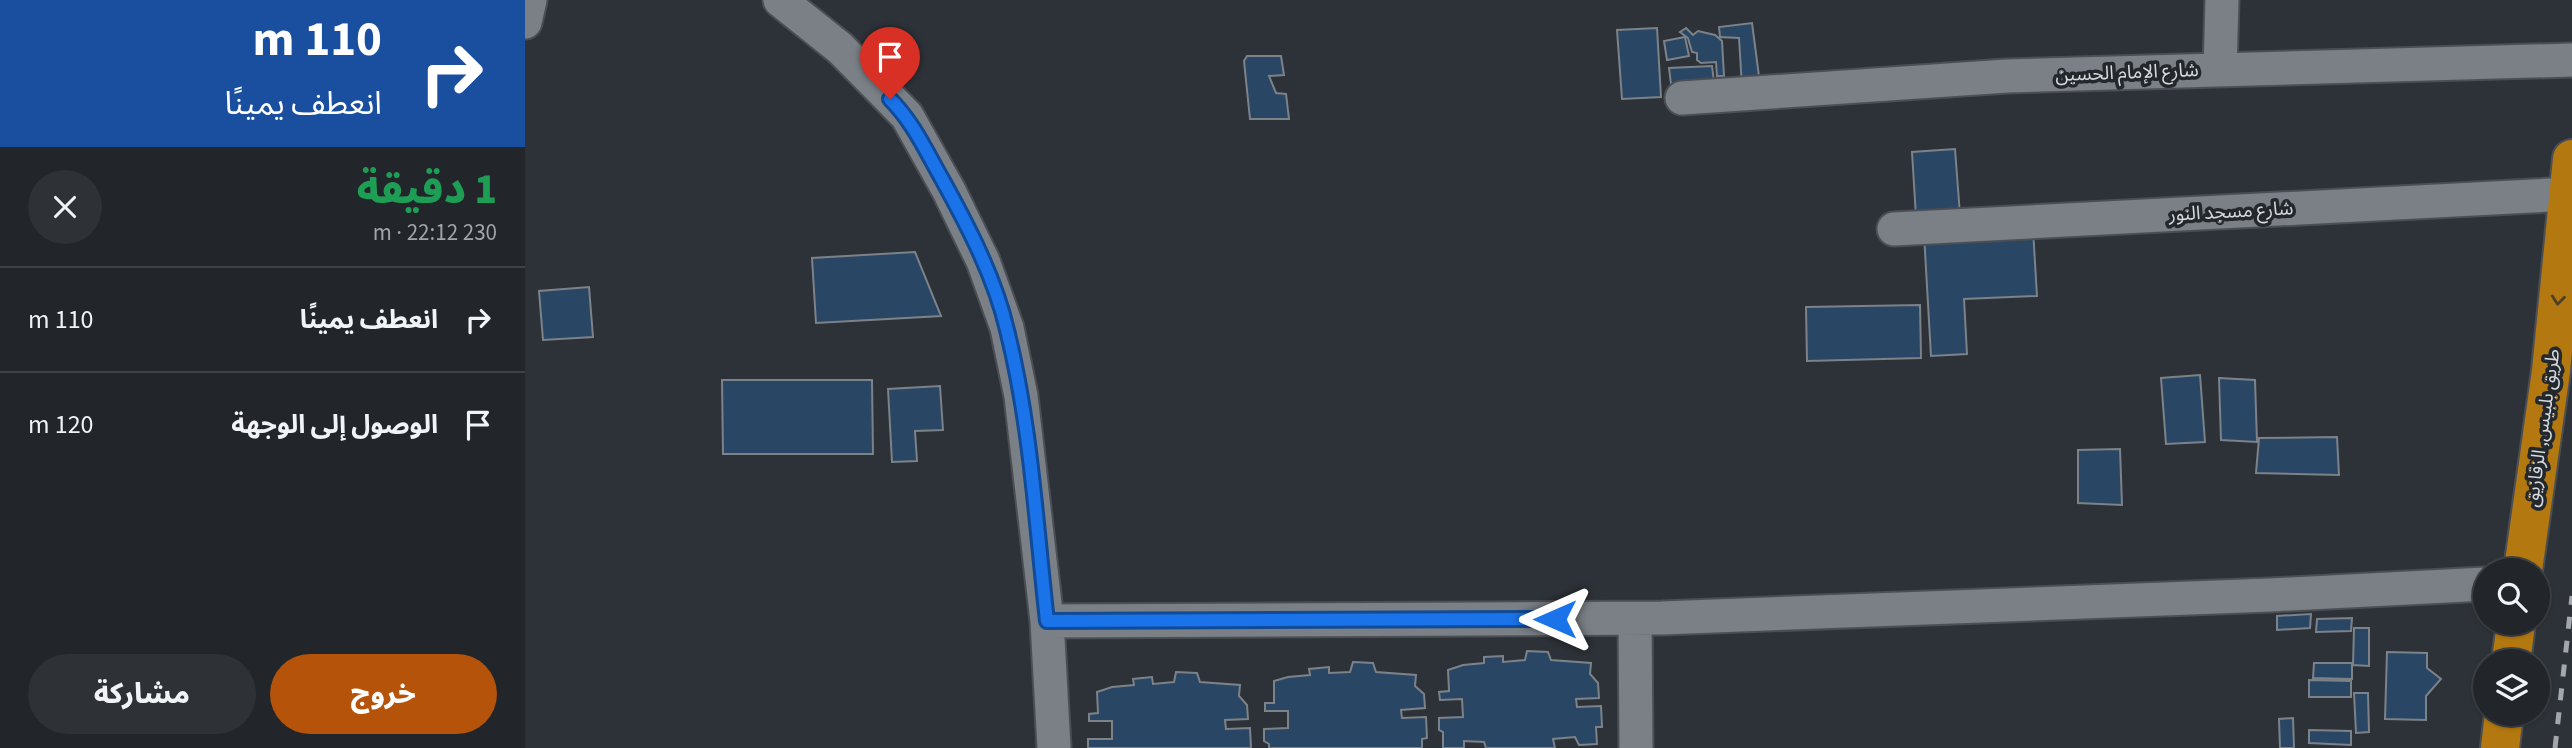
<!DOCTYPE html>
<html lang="ar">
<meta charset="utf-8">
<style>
:root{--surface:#22262a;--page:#2e3236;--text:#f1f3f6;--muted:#a2a5a8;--line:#3f4347;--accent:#b45309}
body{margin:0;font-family:"Source Sans 3","Noto Sans Arabic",sans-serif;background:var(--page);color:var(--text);direction:rtl;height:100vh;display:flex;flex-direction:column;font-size:26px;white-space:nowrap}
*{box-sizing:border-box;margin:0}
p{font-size:23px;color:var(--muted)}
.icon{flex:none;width:38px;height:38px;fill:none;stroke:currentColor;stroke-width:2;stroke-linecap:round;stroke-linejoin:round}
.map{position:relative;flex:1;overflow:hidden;direction:ltr}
.panel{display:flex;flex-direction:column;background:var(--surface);width:525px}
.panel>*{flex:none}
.guide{background:#1a4fa0;color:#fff;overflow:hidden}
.fabs{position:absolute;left:1948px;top:558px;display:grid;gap:14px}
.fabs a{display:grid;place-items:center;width:77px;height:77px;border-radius:50%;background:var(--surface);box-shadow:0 2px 5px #0004,0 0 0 2px var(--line);font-size:35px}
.pin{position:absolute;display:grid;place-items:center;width:60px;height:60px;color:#fff;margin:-72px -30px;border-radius:50% 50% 50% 0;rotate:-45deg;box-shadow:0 0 7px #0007}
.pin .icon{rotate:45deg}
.me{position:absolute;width:77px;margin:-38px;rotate:270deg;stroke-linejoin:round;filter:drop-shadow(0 0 5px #0008)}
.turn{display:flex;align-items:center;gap:24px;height:147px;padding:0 28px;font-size:32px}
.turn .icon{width:91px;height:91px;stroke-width:2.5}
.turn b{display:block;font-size:49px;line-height:60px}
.round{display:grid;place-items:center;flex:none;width:74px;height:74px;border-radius:37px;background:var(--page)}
.overview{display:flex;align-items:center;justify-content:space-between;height:119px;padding:0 28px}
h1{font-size:42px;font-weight:800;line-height:52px;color:#1e9e55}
.button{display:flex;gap:14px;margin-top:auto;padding:14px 28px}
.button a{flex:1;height:80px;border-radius:42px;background:var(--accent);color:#fff;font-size:28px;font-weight:800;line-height:80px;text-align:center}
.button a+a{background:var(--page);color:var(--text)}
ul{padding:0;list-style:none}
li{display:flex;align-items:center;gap:21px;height:105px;padding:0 28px;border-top:2px solid var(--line)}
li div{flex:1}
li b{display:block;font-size:26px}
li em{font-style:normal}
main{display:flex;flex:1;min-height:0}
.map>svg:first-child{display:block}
</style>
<main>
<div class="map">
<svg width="2047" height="748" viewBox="0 0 2047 748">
<rect width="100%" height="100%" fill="#2d3238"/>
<!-- building -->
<path fill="#294664" stroke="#7c8288" stroke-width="2" d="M 1227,23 L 1235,84 L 1217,87 L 1214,38 L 1195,37 L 1194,27 Z
M 1132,28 L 1136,97 L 1097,99 L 1092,30 Z
M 1161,28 L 1168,35 L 1173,31 L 1190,35 L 1197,41 L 1199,76 L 1192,76 L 1191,62 L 1176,63 L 1172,60 L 1172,53 L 1167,52 L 1163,38 L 1155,32 Z
M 1160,37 L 1164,56 L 1142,60 L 1139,41 Z
M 722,56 L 756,56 L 759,75 L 744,76 L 751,93 L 761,94 L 764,119 L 725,119 L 719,61 Z
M 1187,66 L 1190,90 L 1147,92 L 1144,68 Z
M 1430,149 L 1435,215 L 1391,217 L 1387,152 Z
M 1508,229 L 1512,296 L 1439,299 L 1442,354 L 1406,356 L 1399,234 Z
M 390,252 L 416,316 L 291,323 L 287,258 Z
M 64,287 L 68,337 L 18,340 L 14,291 Z
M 1395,305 L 1396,358 L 1282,361 L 1281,307 Z
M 1675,375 L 1680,442 L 1641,444 L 1636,378 Z
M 1694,378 L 1730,380 L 1732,442 L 1696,440 Z
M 197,380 L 347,380 L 348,454 L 198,454 Z
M 415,386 L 418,430 L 390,431 L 392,461 L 367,462 L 363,389 Z
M 1812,437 L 1814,475 L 1731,473 L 1734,438 Z
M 1595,449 L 1597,505 L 1553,503 L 1553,450 Z
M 1786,614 L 1785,628 L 1752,630 L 1752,616 Z
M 1827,618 L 1826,631 L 1791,632 L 1792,619 Z
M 1829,628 L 1844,628 L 1844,666 L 1828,665 Z
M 1002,651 L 1023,652 L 1026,660 L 1066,663 L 1065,674 L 1073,683 L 1074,698 L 1051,699 L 1052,707 L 1076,706 L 1077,727 L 1071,727 L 1072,744 L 1054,745 L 1050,737 L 1028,739 L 1030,748 L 961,748 L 959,742 L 939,741 L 939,748 L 918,748 L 918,732 L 914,730 L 914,718 L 938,717 L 937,699 L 915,700 L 914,692 L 924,691 L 923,670 L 938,665 L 959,663 L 959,657 L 978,656 L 978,662 L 1000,660 Z
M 1862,652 L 1902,653 L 1902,668 L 1916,679 L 1901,696 L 1901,720 L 1860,719 Z
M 828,662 L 848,663 L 851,672 L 891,675 L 890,686 L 899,694 L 900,708 L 876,710 L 877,718 L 901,717 L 902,738 L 897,739 L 897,748 L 744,748 L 744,744 L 739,741 L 739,729 L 763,728 L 763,711 L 740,711 L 740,703 L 749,703 L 749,681 L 763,677 L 785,675 L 784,669 L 804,667 L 804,673 L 825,672 Z
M 1789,663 L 1827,663 L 1827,679 L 1788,678 Z
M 651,672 L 672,673 L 675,682 L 715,685 L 714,696 L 722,705 L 723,719 L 700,720 L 701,729 L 725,728 L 726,748 L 563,748 L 563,739 L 587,739 L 587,721 L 564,721 L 564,714 L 573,713 L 572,692 L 587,687 L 609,685 L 608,679 L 627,677 L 628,684 L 649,682 Z
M 1784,680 L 1826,681 L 1826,697 L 1784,697 Z
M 1829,693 L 1843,693 L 1844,732 L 1831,733 Z
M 1768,718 L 1769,748 L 1755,748 L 1754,719 Z
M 1784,730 L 1826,731 L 1826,745 L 1784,743 Z"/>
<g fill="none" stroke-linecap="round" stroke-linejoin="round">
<defs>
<path id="minor" d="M 255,0 L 315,48 L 382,116 L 424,191 L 458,261 L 482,328 L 496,396 L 522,621 L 529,748
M 0,22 L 5,0
M 1695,70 L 1697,0
M 1157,98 L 1482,76 L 2047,60
M 1369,229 L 2044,194
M 1110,619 L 1111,748
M 522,621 L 1137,618 L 1745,595 L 1960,584"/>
<path id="highway" d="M 1998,570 L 2026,371 L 2047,159
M 1986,662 L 1991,623
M 1975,748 L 1979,714"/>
</defs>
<!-- minor casing -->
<use href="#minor" stroke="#4b4f54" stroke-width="37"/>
<!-- highway casing -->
<use href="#highway" stroke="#4b4f54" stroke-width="42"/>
<!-- minor -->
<use href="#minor" stroke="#7a8086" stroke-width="33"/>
<!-- highway -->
<use href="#highway" stroke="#b37810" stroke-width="38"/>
<!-- rail -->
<path stroke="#a3a7ab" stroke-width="5" stroke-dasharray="12 12" stroke-linecap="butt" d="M 2030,748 L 2047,596"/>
</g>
<!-- one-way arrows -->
<defs><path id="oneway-chevron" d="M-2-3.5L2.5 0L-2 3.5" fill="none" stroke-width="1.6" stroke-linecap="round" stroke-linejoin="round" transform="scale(1.75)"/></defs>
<use stroke="#4e4024" href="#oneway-chevron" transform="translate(2033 300) rotate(96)"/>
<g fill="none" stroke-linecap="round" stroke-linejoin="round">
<defs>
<path id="route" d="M 365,99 C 388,122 401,151 417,179 C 443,226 470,278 482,330 C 506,425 511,524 522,621 L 1030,619"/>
</defs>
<!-- route casing -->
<use href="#route" stroke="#114b97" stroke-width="18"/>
<!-- route -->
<use href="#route" stroke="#1a73e8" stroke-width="12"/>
</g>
<g text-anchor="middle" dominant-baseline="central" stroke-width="7" stroke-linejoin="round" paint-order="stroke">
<!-- street labels -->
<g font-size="19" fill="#d6d9dd" stroke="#23282d">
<text transform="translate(1602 73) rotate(-2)">شارع الإمام الحسين</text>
<text transform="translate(1706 212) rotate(-3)">شارع مسجد النور</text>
<text transform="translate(2018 428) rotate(-82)">طريق بلبيس, الزقازيق</text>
</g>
</g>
</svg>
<div class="fabs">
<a><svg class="icon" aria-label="search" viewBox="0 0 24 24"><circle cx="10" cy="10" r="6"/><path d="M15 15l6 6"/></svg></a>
<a><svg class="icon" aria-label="layers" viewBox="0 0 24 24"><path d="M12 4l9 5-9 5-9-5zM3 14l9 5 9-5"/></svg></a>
</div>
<div class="pin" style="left:365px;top:99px;background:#d93025"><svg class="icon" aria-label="arrive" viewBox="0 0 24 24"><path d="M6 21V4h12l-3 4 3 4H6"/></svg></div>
<svg class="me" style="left:1030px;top:619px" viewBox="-20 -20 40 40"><path d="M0-17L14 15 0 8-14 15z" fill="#1a73e8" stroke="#fff" stroke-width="4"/></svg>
</div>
<section class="panel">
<div class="guide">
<div class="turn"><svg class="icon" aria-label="right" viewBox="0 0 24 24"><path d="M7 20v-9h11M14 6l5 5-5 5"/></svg><div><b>110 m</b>انعطف يمينًا</div></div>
</div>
<div class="overview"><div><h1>1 دقيقة</h1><p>230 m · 22:12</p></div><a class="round"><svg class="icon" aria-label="close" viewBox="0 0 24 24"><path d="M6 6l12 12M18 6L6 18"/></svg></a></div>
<ul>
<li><svg class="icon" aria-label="right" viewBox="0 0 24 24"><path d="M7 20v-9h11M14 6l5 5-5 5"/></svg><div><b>انعطف يمينًا</b></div><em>110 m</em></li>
<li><svg class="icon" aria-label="arrive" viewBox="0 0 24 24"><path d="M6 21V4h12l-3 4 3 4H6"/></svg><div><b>الوصول إلى الوجهة</b></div><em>120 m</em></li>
</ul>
<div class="button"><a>خروج</a><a>مشاركة</a></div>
</section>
</main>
